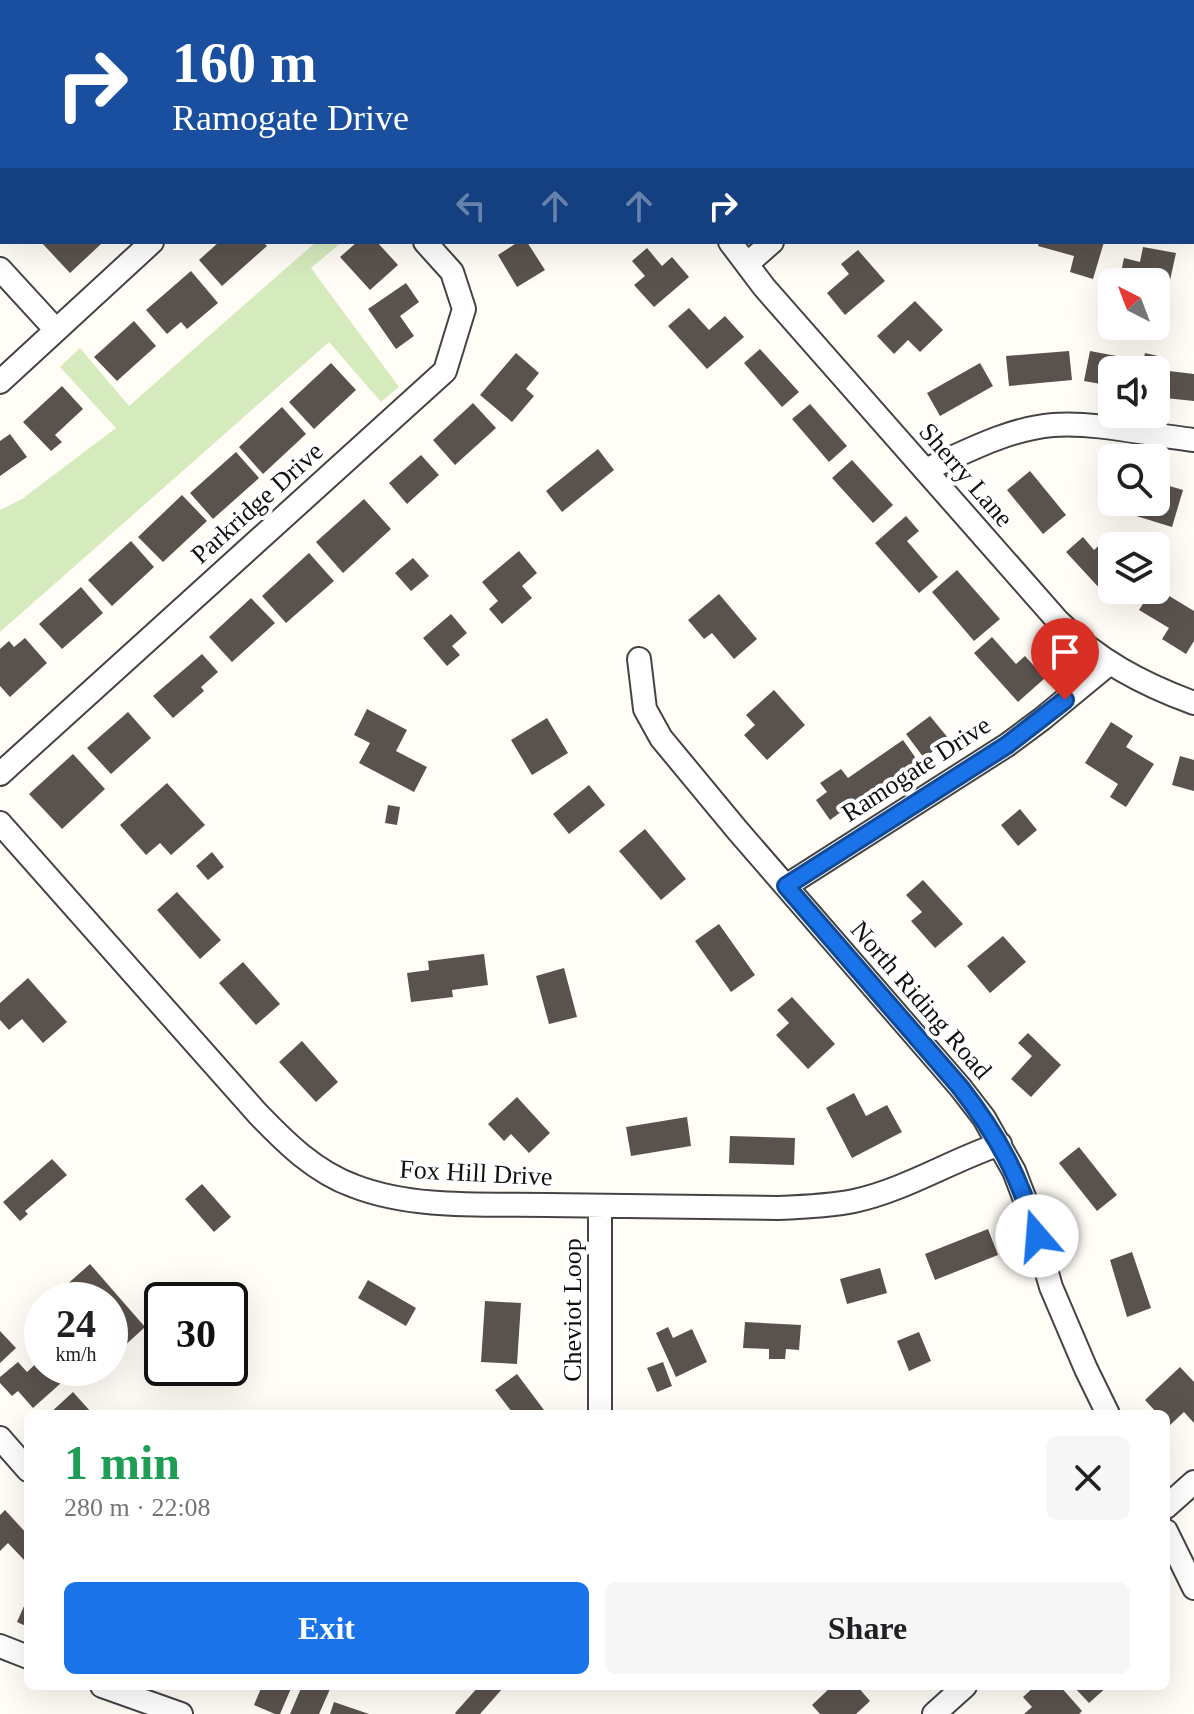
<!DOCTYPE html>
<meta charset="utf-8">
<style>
:root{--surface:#fff;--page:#f6f6f6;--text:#202124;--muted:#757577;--accent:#1a73e8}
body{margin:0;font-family:"Times New Roman",serif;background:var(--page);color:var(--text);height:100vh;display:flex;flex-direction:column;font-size:30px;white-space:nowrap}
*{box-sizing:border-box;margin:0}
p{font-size:26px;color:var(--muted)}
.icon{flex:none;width:44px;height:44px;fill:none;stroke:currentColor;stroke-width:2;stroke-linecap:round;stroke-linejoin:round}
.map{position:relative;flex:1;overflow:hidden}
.sheet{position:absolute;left:24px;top:1410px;width:1146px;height:280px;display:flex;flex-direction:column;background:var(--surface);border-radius:12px;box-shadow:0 8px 32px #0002}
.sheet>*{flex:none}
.banner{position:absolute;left:0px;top:0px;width:1194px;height:244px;box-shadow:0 8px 32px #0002;background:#1a4fa0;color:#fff;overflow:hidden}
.needle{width:52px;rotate:318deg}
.controls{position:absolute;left:1098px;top:268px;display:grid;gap:16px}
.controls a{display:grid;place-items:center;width:72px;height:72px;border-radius:12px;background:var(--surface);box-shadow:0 8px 32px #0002;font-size:40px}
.speed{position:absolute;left:24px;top:1282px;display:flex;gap:16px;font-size:40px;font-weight:700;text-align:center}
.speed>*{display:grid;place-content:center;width:104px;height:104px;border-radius:50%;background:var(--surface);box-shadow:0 8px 32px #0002;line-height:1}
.speed small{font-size:20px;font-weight:400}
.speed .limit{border:4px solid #111;border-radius:12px;background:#fff;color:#111}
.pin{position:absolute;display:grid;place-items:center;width:68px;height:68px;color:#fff;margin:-82px -34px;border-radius:50% 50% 50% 0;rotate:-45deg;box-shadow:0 0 8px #0007}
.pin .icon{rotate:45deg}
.me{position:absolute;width:88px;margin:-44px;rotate:342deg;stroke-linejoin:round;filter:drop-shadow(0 0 6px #0008)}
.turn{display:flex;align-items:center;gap:28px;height:168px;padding:0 40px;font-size:36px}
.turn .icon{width:104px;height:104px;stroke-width:2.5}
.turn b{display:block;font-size:56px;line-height:68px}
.lanes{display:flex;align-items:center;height:76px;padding:0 40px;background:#0003;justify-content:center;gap:40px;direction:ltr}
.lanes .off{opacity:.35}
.round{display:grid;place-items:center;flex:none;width:84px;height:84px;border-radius:12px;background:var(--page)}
.headline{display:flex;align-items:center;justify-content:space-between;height:136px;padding:0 40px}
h1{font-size:48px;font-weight:700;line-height:60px;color:#1e9e55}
.action{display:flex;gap:16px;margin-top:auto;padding:16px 40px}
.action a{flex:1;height:92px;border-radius:12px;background:var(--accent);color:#fff;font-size:32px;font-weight:700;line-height:92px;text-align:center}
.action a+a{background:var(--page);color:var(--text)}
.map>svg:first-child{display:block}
</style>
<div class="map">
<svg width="1194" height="1714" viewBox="0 0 1194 1714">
<rect width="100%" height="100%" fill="#fffdf5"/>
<!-- green -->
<path fill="#d5ebbd" d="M 316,242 L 342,242 L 311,268 L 399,387 L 381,402 L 329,342 L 0,632 L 0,510 L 22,499 L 116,428 L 60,367 L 80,348 L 129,406 Z"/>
<!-- building -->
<path fill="#5a524d" d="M 41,242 L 99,242 L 101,244 L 70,273 Z
M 219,242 L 263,242 L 267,246 L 222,286 L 199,260 Z
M 357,242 L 377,242 L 398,265 L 370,290 L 340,257 Z
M 518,242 L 527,242 L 545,270 L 517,287 L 498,255 Z
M 1039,242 L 1104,242 L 1093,279 L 1070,272 L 1074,256 L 1038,246 Z
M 1143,247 L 1176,253 L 1167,294 L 1156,292 L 1156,282 L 1119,282 L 1124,258 L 1140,262 Z
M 647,248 L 662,266 L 672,257 L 689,277 L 654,307 L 634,285 L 645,276 L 632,261 Z
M 858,250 L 885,281 L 845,315 L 827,293 L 849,274 L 841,264 Z
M 191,271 L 218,303 L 187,329 L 181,322 L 167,334 L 146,310 Z
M 406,283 L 419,302 L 400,316 L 414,336 L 396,349 L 368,309 Z
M 915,301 L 943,330 L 920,352 L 908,340 L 894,354 L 877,336 Z
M 689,308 L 709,330 L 725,316 L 744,337 L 707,369 L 668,326 Z
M 134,321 L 156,346 L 117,381 L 94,357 Z
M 760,349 L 799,392 L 782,407 L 744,363 Z
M 1069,351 L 1072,380 L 1009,386 L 1006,356 Z
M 1090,351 L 1143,361 L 1145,353 L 1158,356 L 1155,370 L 1112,370 L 1112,386 L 1084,381 Z
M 516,353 L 539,373 L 526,389 L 534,396 L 512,422 L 480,395 Z
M 331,363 L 356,390 L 314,429 L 289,402 Z
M 980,363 L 993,386 L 940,416 L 927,393 Z
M 1169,371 L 1194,374 L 1194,401 L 1165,398 Z
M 62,386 L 83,409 L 55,435 L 62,442 L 51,451 L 23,422 Z
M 473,403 L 496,428 L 455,465 L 433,440 Z
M 810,404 L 847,446 L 829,462 L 792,419 Z
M 282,407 L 306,434 L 263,474 L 239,447 Z
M 10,434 L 27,457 L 0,476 L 0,441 Z
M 598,449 L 614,470 L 562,512 L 546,491 Z
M 236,452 L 259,478 L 213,519 L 190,493 Z
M 421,455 L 439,475 L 407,504 L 389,483 Z
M 852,460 L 893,505 L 873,523 L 832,478 Z
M 1030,471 L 1066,515 L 1043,534 L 1007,490 Z
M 1156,482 L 1183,490 L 1172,527 L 1133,515 L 1137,502 L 1156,502 Z
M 182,495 L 207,521 L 163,562 L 138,537 Z
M 364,499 L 391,529 L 343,573 L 316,542 Z
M 906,516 L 919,531 L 907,541 L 938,577 L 919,593 L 875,543 Z
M 1083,537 L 1094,550 L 1106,539 L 1112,545 L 1112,582 L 1102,591 L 1066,552 Z
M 131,541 L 154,567 L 112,606 L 88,580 Z
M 519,551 L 537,573 L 522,586 L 532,598 L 502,624 L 489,609 L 498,601 L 482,582 Z
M 309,553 L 334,581 L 286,623 L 262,596 Z
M 413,558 L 429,576 L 411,591 L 395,573 Z
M 957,570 L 1000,619 L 974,641 L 932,592 Z
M 81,587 L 103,613 L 62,649 L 39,624 Z
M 1156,588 L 1194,611 L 1194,641 L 1186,654 L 1162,639 L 1169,628 L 1139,610 L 1152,590 L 1156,590 Z
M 719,594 L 757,639 L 734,659 L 712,633 L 704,639 L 688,620 Z
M 251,598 L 275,623 L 232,662 L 209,637 Z
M 451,614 L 467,633 L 452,646 L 460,655 L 447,666 L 423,638 Z
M 992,637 L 1016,664 L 1025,656 L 1045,678 L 1018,702 L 974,653 Z
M 25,638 L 47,663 L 10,697 L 0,686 L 0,649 L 9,641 L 14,647 Z
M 202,654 L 218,672 L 201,687 L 204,691 L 173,718 L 153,696 Z
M 774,690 L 805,725 L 767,760 L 744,735 L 755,725 L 746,715 Z
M 367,709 L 407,730 L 396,751 L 427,767 L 414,792 L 359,763 L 370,743 L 354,735 Z
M 128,712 L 151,738 L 111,774 L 87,748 Z
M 930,716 L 949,739 L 924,758 L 906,734 Z
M 547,718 L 568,753 L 532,775 L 511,740 Z
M 1111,722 L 1133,736 L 1126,747 L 1154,764 L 1126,807 L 1110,797 L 1118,784 L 1085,763 Z
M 903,740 L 920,764 L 851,812 L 848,807 L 830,820 L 816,800 L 827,792 L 820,783 L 841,769 L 848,778 Z
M 73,754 L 105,789 L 62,829 L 29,794 Z
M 1180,756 L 1194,760 L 1194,791 L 1172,785 Z
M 167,783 L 205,825 L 171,855 L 160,843 L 146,855 L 120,825 Z
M 589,785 L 605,805 L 569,834 L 553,814 Z
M 388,805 L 400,807 L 397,825 L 385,823 Z
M 1020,809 L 1037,830 L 1018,846 L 1001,825 Z
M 645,829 L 686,879 L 661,900 L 619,851 Z
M 212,852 L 224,867 L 208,880 L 196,866 Z
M 923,880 L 963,924 L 935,948 L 911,921 L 922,912 L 906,895 Z
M 177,892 L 221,940 L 200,959 L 157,910 Z
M 719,924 L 755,975 L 731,992 L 695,941 Z
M 1003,936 L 1026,962 L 990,993 L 967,966 Z
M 484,954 L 488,985 L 452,990 L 453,997 L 411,1002 L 407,973 L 429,970 L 428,961 Z
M 243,962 L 280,1004 L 256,1025 L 219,983 Z
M 564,968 L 577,1017 L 549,1024 L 536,976 Z
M 28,978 L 67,1022 L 43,1043 L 22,1019 L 9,1030 L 0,1020 L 0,1003 Z
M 792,997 L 835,1044 L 808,1069 L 776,1035 L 789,1023 L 777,1010 Z
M 1028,1033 L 1061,1065 L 1031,1097 L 1011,1079 L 1032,1056 L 1018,1043 Z
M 302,1041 L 338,1082 L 316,1102 L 279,1062 Z
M 854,1093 L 866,1116 L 887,1105 L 902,1132 L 852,1158 L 826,1108 Z
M 517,1097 L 550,1133 L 529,1153 L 511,1134 L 504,1141 L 488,1124 Z
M 687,1117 L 691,1146 L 631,1156 L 626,1127 Z
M 730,1136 L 795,1138 L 794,1165 L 729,1163 Z
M 1079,1147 L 1117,1195 L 1097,1211 L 1059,1163 Z
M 52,1159 L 67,1175 L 25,1211 L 28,1214 L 20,1221 L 3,1202 Z
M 202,1184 L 231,1217 L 214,1232 L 185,1199 Z
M 988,1229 L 998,1255 L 935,1280 L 925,1254 Z
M 1132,1252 L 1151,1308 L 1127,1317 L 1110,1260 Z
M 90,1264 L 145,1327 L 120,1350 L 110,1339 L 110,1300 L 76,1300 L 64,1287 Z
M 880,1268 L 887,1293 L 847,1304 L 840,1279 Z
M 368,1280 L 416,1308 L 406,1326 L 358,1298 Z
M 485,1301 L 521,1303 L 517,1364 L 481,1362 Z
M 745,1322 L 801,1325 L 799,1350 L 786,1349 L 785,1359 L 769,1359 L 769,1349 L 743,1348 Z
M 668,1327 L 673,1338 L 692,1329 L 707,1362 L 676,1377 L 656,1333 Z
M 0,1331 L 16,1348 L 0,1363 Z
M 919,1332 L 931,1361 L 909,1371 L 897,1341 Z
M 42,1358 L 42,1368 L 48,1368 L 61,1383 L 33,1408 L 18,1391 L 12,1396 L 0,1383 L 0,1377 L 18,1362 L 27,1372 Z
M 663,1362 L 672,1386 L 657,1392 L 647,1368 Z
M 1180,1367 L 1194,1382 L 1194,1423 L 1184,1412 L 1169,1426 L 1166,1423 L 1166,1414 L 1158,1414 L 1145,1400 Z
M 517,1374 L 547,1414 L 509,1414 L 512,1412 L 495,1390 Z
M 73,1392 L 91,1412 L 89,1414 L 49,1414 Z
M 5,1510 L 28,1535 L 28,1558 L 25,1561 L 8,1543 L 0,1551 L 0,1515 Z
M 28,1597 L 28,1627 L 17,1622 Z
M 262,1686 L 292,1686 L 280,1714 L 275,1714 L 254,1705 Z
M 302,1686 L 323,1686 L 330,1689 L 319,1714 L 290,1714 Z
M 479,1686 L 501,1686 L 503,1688 L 480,1714 L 456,1714 L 455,1713 Z
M 832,1686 L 857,1686 L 870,1701 L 856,1714 L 820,1714 L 812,1705 Z
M 1035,1686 L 1060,1686 L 1082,1711 L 1079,1714 L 1024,1714 L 1032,1707 L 1023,1697 Z
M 1073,1686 L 1108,1686 L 1089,1703 Z
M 334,1702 L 369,1714 L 330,1714 Z"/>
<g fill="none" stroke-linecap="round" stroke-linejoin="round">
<defs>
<path id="minor" d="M 64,2 L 66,0
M 414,2 L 416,0
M 684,2 L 685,0
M 1192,6 L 1194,3
M 0,62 L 2,60
M 1192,196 L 1194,197
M 730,242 L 764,287 L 1058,621 C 1097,660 1142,684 1194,703
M 747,264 L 772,242
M 0,269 L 56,330
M 0,382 L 152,242
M 925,470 C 966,452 1007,429 1053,425 C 1100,422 1147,435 1194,440
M 639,659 L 645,709 L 661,738 L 738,831 L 960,1087 L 984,1118 L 1014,1171 L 1029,1210 L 1051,1287 L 1086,1369 L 1108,1414
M 0,774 L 445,371 L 464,309 L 452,272 L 425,242
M 0,823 L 258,1114 C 286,1143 315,1172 354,1186 C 413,1209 485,1204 547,1205 C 624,1206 701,1207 778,1208 C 804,1207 829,1206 854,1201 C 905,1190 950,1161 1000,1144
M 786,886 L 1007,745 L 1042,719 L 1110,663
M 600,1206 L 600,1414
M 0,1438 L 28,1470
M 1166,1507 L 1194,1482
M 1166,1531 L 1194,1588
M 0,1646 L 28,1657
M 102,1686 L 181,1714
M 934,1714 L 965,1686"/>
</defs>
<!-- minor casing -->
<use href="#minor" stroke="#444" stroke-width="26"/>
<!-- minor -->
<use href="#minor" stroke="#fff" stroke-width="22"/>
</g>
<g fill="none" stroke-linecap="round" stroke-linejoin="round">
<defs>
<path id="route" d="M 1037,1236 C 1019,1175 998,1136 960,1087 L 786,886 L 1007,745 L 1065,700"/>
</defs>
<!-- route casing -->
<use href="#route" stroke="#114b97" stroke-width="20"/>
<!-- route -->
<use href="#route" stroke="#1a73e8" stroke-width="14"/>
</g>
<g text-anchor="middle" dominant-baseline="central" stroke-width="8" stroke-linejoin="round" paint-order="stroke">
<!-- street labels -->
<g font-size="26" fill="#111" stroke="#fff">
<text transform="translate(966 475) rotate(49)">Sherry Lane</text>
<text transform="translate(257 503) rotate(-42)">Parkridge Drive</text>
<text transform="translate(916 769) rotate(-33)">Ramogate Drive</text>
<text transform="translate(921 1000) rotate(49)">North Riding Road</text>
<text transform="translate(476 1173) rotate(3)">Fox Hill Drive</text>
<text transform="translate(572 1310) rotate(-90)">Cheviot Loop</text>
</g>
</g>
</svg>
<div class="controls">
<a><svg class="needle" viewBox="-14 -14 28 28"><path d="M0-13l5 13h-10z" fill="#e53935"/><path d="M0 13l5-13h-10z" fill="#757577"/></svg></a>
<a><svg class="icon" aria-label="sound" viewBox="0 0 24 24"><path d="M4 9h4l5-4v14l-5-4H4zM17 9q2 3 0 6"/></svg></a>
<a><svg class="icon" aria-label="search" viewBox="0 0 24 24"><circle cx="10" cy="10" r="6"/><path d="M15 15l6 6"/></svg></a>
<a><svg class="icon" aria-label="layers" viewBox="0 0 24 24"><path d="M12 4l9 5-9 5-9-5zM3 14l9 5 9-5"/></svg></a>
</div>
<div class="speed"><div>24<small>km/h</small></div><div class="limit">30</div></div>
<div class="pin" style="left:1065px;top:700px;background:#d93025"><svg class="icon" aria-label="arrive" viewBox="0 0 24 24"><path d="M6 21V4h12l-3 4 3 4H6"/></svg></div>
<svg class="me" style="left:1037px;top:1236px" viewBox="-20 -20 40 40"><circle r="19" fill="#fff"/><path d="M0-13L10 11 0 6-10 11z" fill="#1a73e8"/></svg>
<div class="banner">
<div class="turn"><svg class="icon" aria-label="right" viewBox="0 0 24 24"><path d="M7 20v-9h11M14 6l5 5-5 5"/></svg><div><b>160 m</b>Ramogate Drive</div></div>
<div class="lanes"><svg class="icon off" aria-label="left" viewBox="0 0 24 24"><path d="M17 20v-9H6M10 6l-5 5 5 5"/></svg><svg class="icon off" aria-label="ahead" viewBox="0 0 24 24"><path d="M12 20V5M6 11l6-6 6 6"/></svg><svg class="icon off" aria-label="ahead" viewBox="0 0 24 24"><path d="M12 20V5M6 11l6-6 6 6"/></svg><svg class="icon" aria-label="right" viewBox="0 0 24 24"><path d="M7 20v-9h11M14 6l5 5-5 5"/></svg></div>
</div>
<section class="sheet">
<div class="headline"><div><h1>1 min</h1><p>280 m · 22:08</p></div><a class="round"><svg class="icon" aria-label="close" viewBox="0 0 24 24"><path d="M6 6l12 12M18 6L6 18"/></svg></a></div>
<div class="action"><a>Exit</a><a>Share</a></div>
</section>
</div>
